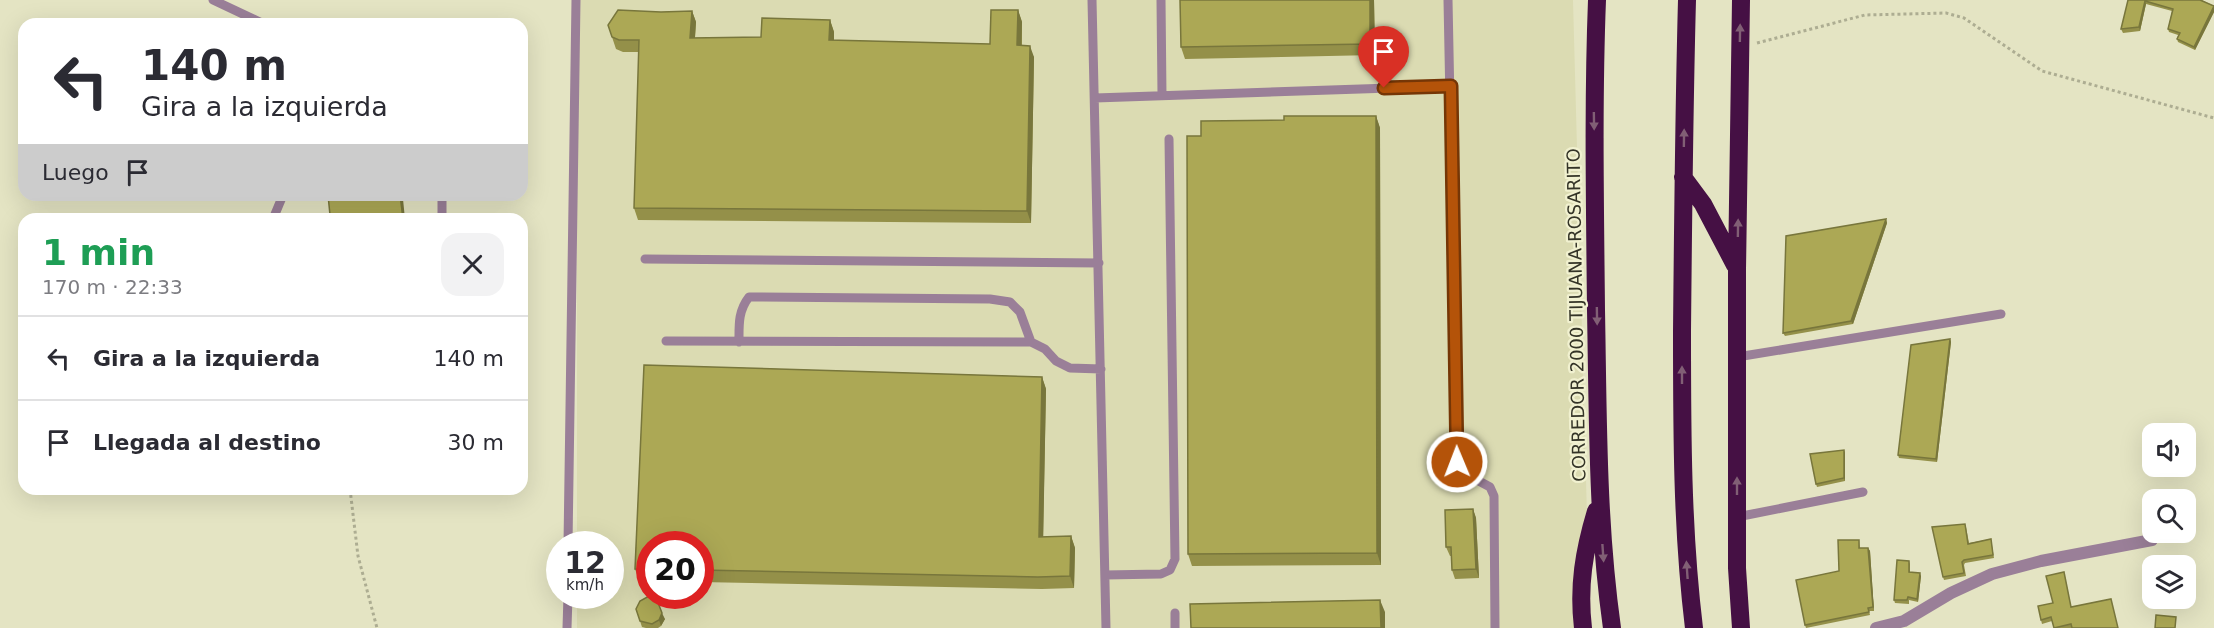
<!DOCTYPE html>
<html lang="es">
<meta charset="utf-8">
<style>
:root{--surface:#fff;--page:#f2f2f3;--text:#2b2b33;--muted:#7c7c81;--line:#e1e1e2}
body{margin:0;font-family:"DejaVu Sans",sans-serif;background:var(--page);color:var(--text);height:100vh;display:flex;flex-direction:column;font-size:22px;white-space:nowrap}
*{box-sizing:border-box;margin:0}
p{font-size:20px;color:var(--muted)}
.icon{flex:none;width:33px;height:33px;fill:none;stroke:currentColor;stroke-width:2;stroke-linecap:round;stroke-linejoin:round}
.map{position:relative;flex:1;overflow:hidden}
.drawer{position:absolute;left:18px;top:213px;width:510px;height:282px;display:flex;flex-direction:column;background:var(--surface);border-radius:18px;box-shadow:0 6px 24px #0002}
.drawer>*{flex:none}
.banner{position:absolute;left:18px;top:18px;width:510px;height:183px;border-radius:18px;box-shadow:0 6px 24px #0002;background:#fff;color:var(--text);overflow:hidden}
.controls{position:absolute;left:2142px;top:423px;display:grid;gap:12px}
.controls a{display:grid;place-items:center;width:54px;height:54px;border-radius:12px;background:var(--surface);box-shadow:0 6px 24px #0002;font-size:30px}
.speed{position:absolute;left:546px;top:531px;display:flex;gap:12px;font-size:30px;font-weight:700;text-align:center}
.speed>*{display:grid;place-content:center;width:78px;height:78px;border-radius:50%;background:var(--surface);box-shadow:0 6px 24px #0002;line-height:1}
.speed small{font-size:15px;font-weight:400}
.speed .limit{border:9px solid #d22;background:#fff;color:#111}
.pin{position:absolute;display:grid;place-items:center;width:51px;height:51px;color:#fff;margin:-62px -26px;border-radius:50% 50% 50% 0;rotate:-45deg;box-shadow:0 0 6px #0007}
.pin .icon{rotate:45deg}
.me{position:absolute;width:66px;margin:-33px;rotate:359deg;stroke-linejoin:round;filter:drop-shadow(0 0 4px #0008)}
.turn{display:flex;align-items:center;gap:21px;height:126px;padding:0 24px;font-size:27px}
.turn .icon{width:78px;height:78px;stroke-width:2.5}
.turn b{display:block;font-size:42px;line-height:51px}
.then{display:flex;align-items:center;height:57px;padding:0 24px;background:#0003;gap:12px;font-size:22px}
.round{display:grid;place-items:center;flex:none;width:63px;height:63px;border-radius:18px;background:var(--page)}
.head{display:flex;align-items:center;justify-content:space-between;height:102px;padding:0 24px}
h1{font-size:36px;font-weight:700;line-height:45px;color:#1e9e55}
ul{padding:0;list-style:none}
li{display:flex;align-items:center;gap:18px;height:84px;padding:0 24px;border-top:2px solid var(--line)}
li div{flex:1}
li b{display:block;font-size:22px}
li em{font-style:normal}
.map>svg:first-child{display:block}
</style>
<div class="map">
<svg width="2214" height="628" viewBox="0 0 2214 628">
<rect width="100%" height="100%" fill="#e4e4c3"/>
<!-- built -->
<path fill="#dbdbb2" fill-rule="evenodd" d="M 577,0 L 1573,0 L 1590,628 L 577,628 L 577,596 L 610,596 L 610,544 L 577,544 ZM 650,544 L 700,544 L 700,596 L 650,596 Z"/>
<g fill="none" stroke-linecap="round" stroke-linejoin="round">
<!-- path -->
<path stroke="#adad92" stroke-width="3" stroke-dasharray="3 3" stroke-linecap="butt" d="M 1757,43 L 1865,15 L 1946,13 L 1964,18 L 2042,71 L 2214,118
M 350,489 L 358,556 L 377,628"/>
<!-- lane -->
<path stroke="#9a7f98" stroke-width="9" d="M 213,0 L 264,24
M 1092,0 L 1106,628
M 1161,0 L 1162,95
M 1448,0 L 1457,462 L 1464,473 L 1490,487 L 1494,496 L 1495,628
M 1095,98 L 1451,86
M 273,219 L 283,195
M 442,219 L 442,195
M 645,259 L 1099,263
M 666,341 L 1031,342 L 1045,349 L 1056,361 L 1070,368 L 1101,369
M 739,342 C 739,325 738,311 749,297 L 990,299 L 1010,302 L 1020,312 L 1031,342
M 1737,357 L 2001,314
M 1737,517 L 1863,492
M 568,544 L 576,0
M 1105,575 L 1161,574 L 1170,570 L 1175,559 L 1169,139
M 1175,613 L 1175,628
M 567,628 L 568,596"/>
<!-- street -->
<path stroke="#9a7f98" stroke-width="12" d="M 1876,628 L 1904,621 L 1951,593 L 1992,574 L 2041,561 L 2152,540"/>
<!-- highway -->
<path stroke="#451044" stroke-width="18" d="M 1597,0 C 1593,103 1595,206 1596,310 C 1598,416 1597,522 1612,628
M 1687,0 C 1684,111 1683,222 1682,332 C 1682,431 1682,530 1694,628
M 1741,0 L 1737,270 L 1737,568 L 1741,628
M 1683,177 L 1703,204 L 1735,265
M 1583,628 C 1578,586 1584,551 1596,511"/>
</g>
<!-- wall -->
<path fill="#949049" d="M 1180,0 L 1374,0 L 1375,55 L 1185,59 L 1181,47 Z
M 2128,0 L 2202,0 L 2214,6 L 2214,12 L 2195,50 L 2178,42 L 2177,39 L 2178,35 L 2169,32 L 2168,29 L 2172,11 L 2146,4 L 2140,31 L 2123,33 L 2121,29 Z
M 1018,10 L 1022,22 L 1022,45 L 1034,57 L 1031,223 L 638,220 L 634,208 L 639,52 L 623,52 L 616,49 L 608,25 L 661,12 L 692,11 L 696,22 L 695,38 L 761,37 L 830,20 L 834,32 L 834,40 L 990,44 Z
M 1376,116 L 1380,128 L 1381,565 L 1192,566 L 1188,554 L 1201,136 L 1284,120 Z
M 1886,219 L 1887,223 L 1853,324 L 1785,336 L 1783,333 Z
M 1950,339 L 1951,342 L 1937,462 L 1899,458 L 1898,455 Z
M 644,365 L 1042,377 L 1046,389 L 1043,537 L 1071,536 L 1075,548 L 1074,588 L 1042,589 L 700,582 L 700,544 L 650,544 L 650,581 L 639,580 L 635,569 Z
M 1844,450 L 1845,453 L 1845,481 L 1817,487 L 1816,484 Z
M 1473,509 L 1476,518 L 1479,578 L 1455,579 L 1452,570 L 1452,556 L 1450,556 L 1446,547 Z
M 1966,527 L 1969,543 L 1991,539 L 1994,558 L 1965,563 L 1964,565 L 1966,576 L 1944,580 L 1943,577 Z
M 1859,540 L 1860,548 L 1868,548 L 1870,551 L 1874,611 L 1869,611 L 1870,615 L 1806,628 L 1805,625 Z
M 1909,561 L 1910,564 L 1910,572 L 1921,576 L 1918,602 L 1909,600 L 1909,604 L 1895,603 L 1894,600 Z
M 2064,572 L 2071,607 L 2111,599 L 2112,603 L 2072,628 L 2054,628 L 2052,621 L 2042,624 L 2041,620 L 2053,603 Z
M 636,609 L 665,619 L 661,626 L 658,628 L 646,628 L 642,627 Z"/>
<!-- shaded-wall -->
<path fill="#78763c" d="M 1370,0 L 1374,0 L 1375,55 L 1370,44 Z
M 2145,1 L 2146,4 L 2140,31 L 2139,27 Z
M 2214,6 L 2214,12 L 2195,50 L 2194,47 Z
M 1018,10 L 1022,22 L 1021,57 L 1017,45 Z
M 692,11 L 696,22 L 694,50 L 690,38 Z
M 830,20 L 834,32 L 834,51 L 829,40 Z
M 1030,46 L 1034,57 L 1031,223 L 1027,211 Z
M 1376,116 L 1380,128 L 1381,565 L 1377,553 Z
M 400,195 L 402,195 L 403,199 L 405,219 L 403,219 Z
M 1886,219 L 1887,223 L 1853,324 L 1851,321 Z
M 1950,339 L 1951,342 L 1937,462 L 1936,459 Z
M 1042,377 L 1046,389 L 1043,549 L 1039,537 Z
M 1844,450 L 1845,453 L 1845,481 L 1844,478 Z
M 1473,509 L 1476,518 L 1479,578 L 1476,569 Z
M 1071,536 L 1075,548 L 1074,588 L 1070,576 Z
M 1868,548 L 1870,551 L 1874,611 L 1873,607 Z
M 1920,573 L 1921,576 L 1918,602 L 1917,599 Z
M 1380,600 L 1385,612 L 1385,628 L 1381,628 Z
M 662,613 L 665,619 L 661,626 L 659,620 Z"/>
<!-- building -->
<path fill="#aca855" stroke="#78763c" stroke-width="1.5" d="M 1180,0 L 1370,0 L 1370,44 L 1181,47 Z
M 2128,0 L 2200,0 L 2214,6 L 2194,47 L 2177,39 L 2180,33 L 2168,29 L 2173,9 L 2145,1 L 2139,27 L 2121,29 Z
M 618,10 L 661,12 L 692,11 L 690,38 L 761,37 L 762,18 L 830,20 L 829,40 L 990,44 L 991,10 L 1018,10 L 1017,45 L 1030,46 L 1027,211 L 634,208 L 639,40 L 619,40 L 612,37 L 608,25 Z
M 1284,116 L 1376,116 L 1377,553 L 1188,554 L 1187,136 L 1201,136 L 1201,121 L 1284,120 Z
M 328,195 L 400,195 L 403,219 L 315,219 L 330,215 Z
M 1886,219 L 1851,321 L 1783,333 L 1786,236 Z
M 1950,339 L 1936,459 L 1898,455 L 1911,345 Z
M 644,365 L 1042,377 L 1039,537 L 1071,536 L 1070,576 L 1038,577 L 700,570 L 700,544 L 650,544 L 650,569 L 635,569 Z
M 1844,450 L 1844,478 L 1816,484 L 1810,454 Z
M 1473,509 L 1476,569 L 1452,570 L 1451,547 L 1446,547 L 1445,510 Z
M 1965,524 L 1968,544 L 1991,539 L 1993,555 L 1964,560 L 1962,562 L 1964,573 L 1943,577 L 1932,527 Z
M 1838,540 L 1859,540 L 1859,548 L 1868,548 L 1873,607 L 1868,608 L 1869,612 L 1805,625 L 1796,580 L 1839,571 Z
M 1897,560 L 1909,561 L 1909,572 L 1920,573 L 1917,599 L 1908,597 L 1907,600 L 1894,600 Z
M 2064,572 L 2071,607 L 2111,599 L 2118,628 L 2072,628 L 2071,624 L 2054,628 L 2051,617 L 2041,620 L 2038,606 L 2053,603 L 2046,576 Z
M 649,596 L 657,600 L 662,613 L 659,620 L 652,624 L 640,621 L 636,609 L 640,601 Z
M 1380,600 L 1381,628 L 1191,628 L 1190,604 Z
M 2156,615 L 2176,617 L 2175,628 L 2155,628 Z"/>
<!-- one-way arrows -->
<defs><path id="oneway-solid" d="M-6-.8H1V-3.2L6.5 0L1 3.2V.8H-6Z" transform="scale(1.5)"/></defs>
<g fill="#815f75">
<use href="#oneway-solid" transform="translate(1740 33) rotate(-89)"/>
<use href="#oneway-solid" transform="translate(1594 121) rotate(89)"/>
<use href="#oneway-solid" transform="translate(1684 138) rotate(-89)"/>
<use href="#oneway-solid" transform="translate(1738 228) rotate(-89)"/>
<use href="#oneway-solid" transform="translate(1597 316) rotate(89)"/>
<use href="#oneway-solid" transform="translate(1682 375) rotate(-90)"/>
<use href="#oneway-solid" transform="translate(1737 486) rotate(-90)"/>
<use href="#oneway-solid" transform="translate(1603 553) rotate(86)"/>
<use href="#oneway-solid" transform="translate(1687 570) rotate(-94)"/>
</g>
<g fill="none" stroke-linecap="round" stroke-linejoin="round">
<defs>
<path id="route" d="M 1384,88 L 1451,86 L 1457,462"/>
</defs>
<!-- route casing -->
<use href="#route" stroke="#753606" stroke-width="15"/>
<!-- route -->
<use href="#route" stroke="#b45309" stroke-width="10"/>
</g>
<g text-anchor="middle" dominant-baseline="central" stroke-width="4.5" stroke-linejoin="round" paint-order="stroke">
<!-- street labels -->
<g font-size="18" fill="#343427" stroke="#f1f1d0">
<text transform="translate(1576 315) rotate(-91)">CORREDOR 2000 TIJUANA-ROSARITO</text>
</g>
</g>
</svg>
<div class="controls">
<a><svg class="icon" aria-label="sound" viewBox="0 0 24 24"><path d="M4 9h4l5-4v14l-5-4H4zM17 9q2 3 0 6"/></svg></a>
<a><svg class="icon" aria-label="search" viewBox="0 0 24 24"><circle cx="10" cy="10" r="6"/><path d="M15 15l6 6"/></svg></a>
<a><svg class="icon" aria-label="layers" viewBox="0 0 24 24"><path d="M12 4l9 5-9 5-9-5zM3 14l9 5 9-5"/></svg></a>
</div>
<div class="speed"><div>12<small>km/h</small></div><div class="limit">20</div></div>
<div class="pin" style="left:1384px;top:88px;background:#d93025"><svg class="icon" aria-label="arrive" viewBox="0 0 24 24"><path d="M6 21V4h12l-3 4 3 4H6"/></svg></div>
<svg class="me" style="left:1457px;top:462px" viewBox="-20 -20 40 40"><circle r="17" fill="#b45309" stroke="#fff" stroke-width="3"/><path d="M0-11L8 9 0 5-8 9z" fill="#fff"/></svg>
<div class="banner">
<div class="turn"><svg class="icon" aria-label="left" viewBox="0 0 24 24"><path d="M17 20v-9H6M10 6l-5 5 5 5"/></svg><div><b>140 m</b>Gira a la izquierda</div></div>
<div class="then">Luego<svg class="icon" aria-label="arrive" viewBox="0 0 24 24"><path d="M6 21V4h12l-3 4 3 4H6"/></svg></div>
</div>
<section class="drawer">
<div class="head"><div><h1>1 min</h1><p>170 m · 22:33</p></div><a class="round"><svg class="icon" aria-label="close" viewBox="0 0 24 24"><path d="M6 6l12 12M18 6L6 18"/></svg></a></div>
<ul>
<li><svg class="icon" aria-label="left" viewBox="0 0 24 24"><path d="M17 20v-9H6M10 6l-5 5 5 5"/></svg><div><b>Gira a la izquierda</b></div><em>140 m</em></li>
<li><svg class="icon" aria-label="arrive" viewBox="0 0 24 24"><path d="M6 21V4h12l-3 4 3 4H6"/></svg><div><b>Llegada al destino</b></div><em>30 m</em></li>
</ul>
</section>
</div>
